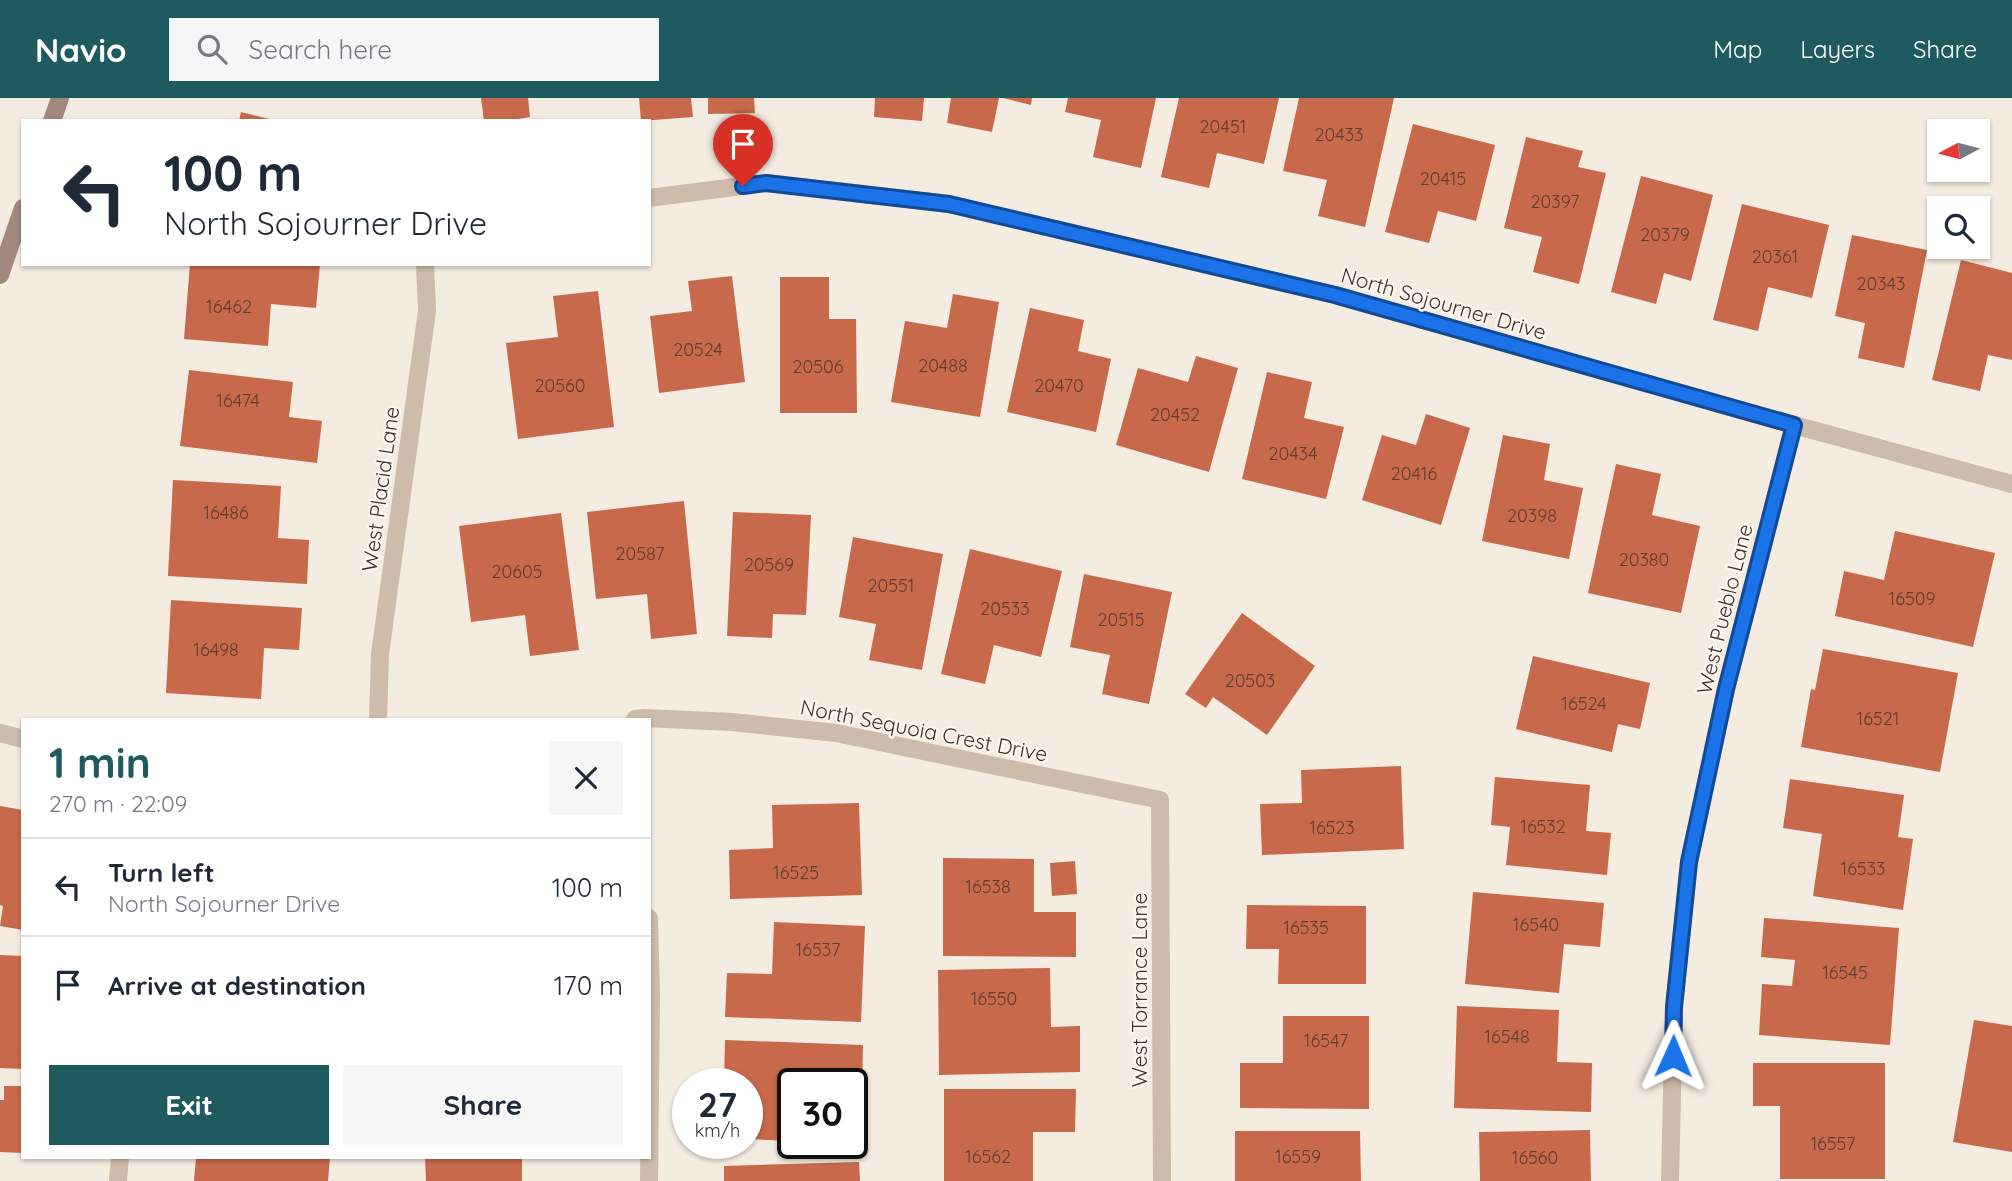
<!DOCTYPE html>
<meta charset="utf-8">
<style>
:root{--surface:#fff;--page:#f6f6f7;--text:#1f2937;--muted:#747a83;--line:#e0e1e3;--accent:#1f5a5e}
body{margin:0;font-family:Quicksand,sans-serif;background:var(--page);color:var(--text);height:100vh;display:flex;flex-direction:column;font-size:26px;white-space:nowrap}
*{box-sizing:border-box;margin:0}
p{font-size:23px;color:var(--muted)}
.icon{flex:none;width:38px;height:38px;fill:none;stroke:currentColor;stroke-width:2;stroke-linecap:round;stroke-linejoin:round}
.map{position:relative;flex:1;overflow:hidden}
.drawer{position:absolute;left:21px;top:620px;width:630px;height:441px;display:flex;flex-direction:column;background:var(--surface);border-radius:0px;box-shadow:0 2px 5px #0004}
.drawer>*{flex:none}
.top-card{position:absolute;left:21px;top:21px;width:630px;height:147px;border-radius:0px;box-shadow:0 2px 5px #0004;background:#fff;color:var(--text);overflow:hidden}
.needle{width:46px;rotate:263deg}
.fabs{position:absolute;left:1927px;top:21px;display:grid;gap:14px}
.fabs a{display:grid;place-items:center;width:63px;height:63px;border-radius:0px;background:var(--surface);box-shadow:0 2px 5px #0004;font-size:35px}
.speed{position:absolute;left:672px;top:970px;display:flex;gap:14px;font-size:35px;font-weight:700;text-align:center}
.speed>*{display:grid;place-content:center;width:91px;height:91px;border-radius:50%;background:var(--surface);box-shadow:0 2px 5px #0004;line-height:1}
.speed small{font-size:18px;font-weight:400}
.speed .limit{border:4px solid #111;border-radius:10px;background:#fff;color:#111}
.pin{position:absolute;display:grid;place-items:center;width:60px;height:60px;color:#fff;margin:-72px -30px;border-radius:50% 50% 50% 0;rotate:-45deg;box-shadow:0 0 7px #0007}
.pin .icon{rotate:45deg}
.me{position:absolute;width:77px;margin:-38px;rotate:1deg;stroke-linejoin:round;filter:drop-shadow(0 0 5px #0008)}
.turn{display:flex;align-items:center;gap:24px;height:147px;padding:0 28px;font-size:32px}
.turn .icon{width:91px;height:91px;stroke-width:2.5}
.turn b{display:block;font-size:49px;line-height:60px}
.round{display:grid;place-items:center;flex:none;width:74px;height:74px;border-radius:0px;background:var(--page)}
.headline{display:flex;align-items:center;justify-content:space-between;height:119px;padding:0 28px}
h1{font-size:42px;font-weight:800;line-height:52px;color:var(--accent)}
.action{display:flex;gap:14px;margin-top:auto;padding:14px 28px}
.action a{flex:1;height:80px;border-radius:0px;background:var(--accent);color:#fff;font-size:28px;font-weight:800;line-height:80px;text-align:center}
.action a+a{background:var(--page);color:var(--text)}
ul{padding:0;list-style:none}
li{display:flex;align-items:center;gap:21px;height:98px;padding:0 28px;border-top:2px solid var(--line)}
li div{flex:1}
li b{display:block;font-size:26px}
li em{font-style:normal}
header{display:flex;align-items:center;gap:42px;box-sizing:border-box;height:98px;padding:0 35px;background:var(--accent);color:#fff}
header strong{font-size:33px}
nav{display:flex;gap:38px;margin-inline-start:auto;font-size:24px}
.search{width:490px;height:63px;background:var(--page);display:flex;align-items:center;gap:18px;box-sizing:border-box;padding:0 24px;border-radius:0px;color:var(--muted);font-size:26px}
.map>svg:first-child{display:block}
</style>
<header>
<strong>Navio</strong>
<div class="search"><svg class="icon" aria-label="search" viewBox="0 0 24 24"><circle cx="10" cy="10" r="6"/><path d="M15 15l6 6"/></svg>Search here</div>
<nav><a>Map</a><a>Layers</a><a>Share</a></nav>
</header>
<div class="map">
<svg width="2012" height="1083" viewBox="0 0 2012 1083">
<rect width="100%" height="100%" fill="#f4ebe1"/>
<!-- building -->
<path fill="#c8694b" d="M 481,0 L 528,0 L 530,19 L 505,23 L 484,23 Z
M 639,0 L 691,0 L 693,19 L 641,23 Z
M 708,0 L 754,0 L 755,15 L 708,16 Z
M 875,0 L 924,0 L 922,23 L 874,19 Z
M 951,0 L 999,0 L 992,34 L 947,25 Z
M 1003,0 L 1032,0 L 1031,7 Z
M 1068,0 L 1156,0 L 1141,70 L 1093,59 L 1101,22 L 1065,14 Z
M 1179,0 L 1279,0 L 1264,66 L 1217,55 L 1209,90 L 1161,79 Z
M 1299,0 L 1394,0 L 1365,129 L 1318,118 L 1327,82 L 1283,73 Z
M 241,14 L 273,22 L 273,23 L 239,23 Z
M 1413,26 L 1495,47 L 1476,123 L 1438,113 L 1429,145 L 1385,134 Z
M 1526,39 L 1583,53 L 1578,69 L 1606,75 L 1579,186 L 1533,174 L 1542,139 L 1504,130 Z
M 1641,78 L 1713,97 L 1691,183 L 1664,175 L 1656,206 L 1611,194 Z
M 1742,106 L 1829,127 L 1812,200 L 1768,189 L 1758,233 L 1713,222 Z
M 1852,137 L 1927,152 L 1904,270 L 1858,260 L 1865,225 L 1835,218 Z
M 1961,162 L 2012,175 L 2012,262 L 1988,257 L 1980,293 L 1932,282 Z
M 190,166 L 320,166 L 316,210 L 271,206 L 268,248 L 184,241 Z
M 732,178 L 745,284 L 659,295 L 650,218 L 692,213 L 688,183 Z
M 780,179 L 829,179 L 829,221 L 856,221 L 857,315 L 780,315 Z
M 598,193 L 614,329 L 518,341 L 506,245 L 558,239 L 553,198 Z
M 953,196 L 999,204 L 980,319 L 891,304 L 905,223 L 947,230 Z
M 1030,210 L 1084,222 L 1078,253 L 1111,261 L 1096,334 L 1007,314 Z
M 1196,258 L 1238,270 L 1209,374 L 1116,347 L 1138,270 L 1188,284 Z
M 189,272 L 293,284 L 289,319 L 322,323 L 317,365 L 180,348 Z
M 1267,274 L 1312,284 L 1304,320 L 1344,329 L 1326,401 L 1242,381 Z
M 1426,316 L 1470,330 L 1441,427 L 1362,402 L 1382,337 L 1416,347 Z
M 1503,337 L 1550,346 L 1544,382 L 1583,390 L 1569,461 L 1482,443 Z
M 1616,366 L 1661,376 L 1652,417 L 1700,428 L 1681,515 L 1588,495 Z
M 173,382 L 281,388 L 278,440 L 309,442 L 307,486 L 168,478 Z
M 684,403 L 697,536 L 651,541 L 647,496 L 596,501 L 587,414 Z
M 733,414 L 811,417 L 806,517 L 773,516 L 772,540 L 727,538 Z
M 561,415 L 579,552 L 530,558 L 525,517 L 471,524 L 459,428 Z
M 1895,433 L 1995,455 L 1973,549 L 1835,518 L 1844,473 L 1884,482 Z
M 853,439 L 943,456 L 922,572 L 869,562 L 876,526 L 839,519 Z
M 970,451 L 1062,473 L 1041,559 L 994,547 L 985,586 L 941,576 Z
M 1084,476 L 1172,494 L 1149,606 L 1102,596 L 1110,557 L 1070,549 Z
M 171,502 L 302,510 L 299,552 L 264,550 L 261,601 L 166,595 Z
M 1242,515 L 1315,568 L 1267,637 L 1213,599 L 1206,610 L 1185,596 Z
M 1823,551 L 1958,575 L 1940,674 L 1801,649 L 1811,591 L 1815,592 Z
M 1533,558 L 1650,585 L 1640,631 L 1618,626 L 1612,654 L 1516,631 Z
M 1401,668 L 1404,751 L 1262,757 L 1260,706 L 1302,705 L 1301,672 Z
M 1495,679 L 1590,687 L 1586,733 L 1611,735 L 1607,777 L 1506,767 L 1510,729 L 1491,727 Z
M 1790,681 L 1904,697 L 1898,739 L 1913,741 L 1903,812 L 1813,798 L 1822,736 L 1783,730 Z
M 859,705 L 862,797 L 730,801 L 729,752 L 773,750 L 772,707 Z
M 0,708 L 23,712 L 23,832 L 0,828 L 3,808 L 0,807 Z
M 943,760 L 1034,761 L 1034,814 L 1076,814 L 1076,859 L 943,858 Z
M 1075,763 L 1077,796 L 1052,798 L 1050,765 Z
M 1473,794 L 1604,805 L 1600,849 L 1564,846 L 1559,895 L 1465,886 Z
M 1247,807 L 1366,808 L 1366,886 L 1278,886 L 1279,851 L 1246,851 Z
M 1764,820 L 1899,830 L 1890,947 L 1759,937 L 1762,886 L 1792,888 L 1795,862 L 1761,859 Z
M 774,824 L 865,828 L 861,924 L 725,919 L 727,875 L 772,876 Z
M 0,857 L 23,858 L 23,971 L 0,970 Z
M 1050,870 L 1051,929 L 1080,928 L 1080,974 L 939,977 L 938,872 Z
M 1457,908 L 1559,912 L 1557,964 L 1592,965 L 1591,1014 L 1454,1010 Z
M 1283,918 L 1369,918 L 1369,1011 L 1240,1010 L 1240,965 L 1283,965 Z
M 1974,922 L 2012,928 L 2012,1054 L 1953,1044 Z
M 725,942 L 863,947 L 861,1045 L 852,1044 L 852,985 L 793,985 L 793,1043 L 747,1041 L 747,985 L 724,985 Z
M 1753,965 L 1885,965 L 1885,1081 L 1780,1081 L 1780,1008 L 1753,1008 Z
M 4,988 L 23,988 L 23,1055 L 0,1054 L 0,1002 L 4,1002 Z
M 944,991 L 1076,991 L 1075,1034 L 1033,1034 L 1033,1083 L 944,1083 Z
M 1590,1032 L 1591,1083 L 1480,1083 L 1479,1034 Z
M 1235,1033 L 1360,1033 L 1361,1083 L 1235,1083 Z
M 196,1059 L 330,1059 L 328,1083 L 194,1083 Z
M 425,1059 L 522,1059 L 522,1083 L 426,1083 Z
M 859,1064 L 860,1083 L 724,1083 L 724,1068 Z"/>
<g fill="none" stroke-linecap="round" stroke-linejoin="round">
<!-- street -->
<path stroke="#cdbbac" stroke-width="18" d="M 649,100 L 766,85 L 949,106 L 1335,197 L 1794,327 L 2012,386
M 378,621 L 380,556 L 427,213 L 425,166
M 635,621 L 644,620 L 732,624 L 836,635 L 1160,702 L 1162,1083
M 0,635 L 23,641
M 118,1083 L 120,1059
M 649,1083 L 651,898 L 649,820
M 1670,1083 L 1674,909 L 1689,764 L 1726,591 L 1794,327"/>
<!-- secondary -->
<path stroke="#a18a7d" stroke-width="18" d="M 52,23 L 60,0
M 0,177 L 23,110"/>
</g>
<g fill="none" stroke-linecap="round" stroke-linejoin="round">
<defs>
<path id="route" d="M 743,88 L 766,85 L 949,106 L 1335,197 L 1794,327 L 1726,591 L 1689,764 L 1674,909 L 1673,958"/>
</defs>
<!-- route casing -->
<use href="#route" stroke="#114b97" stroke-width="18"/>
<!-- route -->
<use href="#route" stroke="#1a73e8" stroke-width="12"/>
</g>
<g text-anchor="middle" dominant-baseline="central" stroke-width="5" stroke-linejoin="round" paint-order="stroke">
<!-- number labels -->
<g font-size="18" fill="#5e3e33">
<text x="1223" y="28">20451</text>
<text x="1339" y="36">20433</text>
<text x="1443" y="80">20415</text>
<text x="1555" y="103">20397</text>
<text x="1665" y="136">20379</text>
<text x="1775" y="158">20361</text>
<text x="1881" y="185">20343</text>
<text x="229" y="208">16462</text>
<text x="698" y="251">20524</text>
<text x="943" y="267">20488</text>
<text x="818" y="268">20506</text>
<text x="560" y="287">20560</text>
<text x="1059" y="287">20470</text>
<text x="238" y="302">16474</text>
<text x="1175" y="316">20452</text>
<text x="1293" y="355">20434</text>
<text x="1414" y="375">20416</text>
<text x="226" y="414">16486</text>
<text x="1532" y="417">20398</text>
<text x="640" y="455">20587</text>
<text x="1644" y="461">20380</text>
<text x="769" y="466">20569</text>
<text x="517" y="473">20605</text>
<text x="891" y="487">20551</text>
<text x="1912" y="500">16509</text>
<text x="1005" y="510">20533</text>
<text x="1121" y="521">20515</text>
<text x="216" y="551">16498</text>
<text x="1250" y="582">20503</text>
<text x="1584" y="605">16524</text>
<text x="1878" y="620">16521</text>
<text x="1543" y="728">16532</text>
<text x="1332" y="729">16523</text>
<text x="1863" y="770">16533</text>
<text x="796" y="774">16525</text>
<text x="988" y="788">16538</text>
<text x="1536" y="826">16540</text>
<text x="1306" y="829">16535</text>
<text x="818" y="851">16537</text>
<text x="1845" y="874">16545</text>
<text x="994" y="900">16550</text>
<text x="1507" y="938">16548</text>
<text x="1326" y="942">16547</text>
<text x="1833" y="1045">16557</text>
<text x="988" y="1058">16562</text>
<text x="1298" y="1058">16559</text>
<text x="1535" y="1059">16560</text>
</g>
<!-- street labels -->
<g font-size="21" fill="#3b302b" stroke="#fbf5ee">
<text transform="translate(1444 205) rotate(16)">North Sojourner Drive</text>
<text transform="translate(380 391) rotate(-82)">West Placid Lane</text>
<text transform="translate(1724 511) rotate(-76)">West Pueblo Lane</text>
<text transform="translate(924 632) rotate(11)">North Sequoia Crest Drive</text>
<text transform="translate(1139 892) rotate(-90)">West Torrance Lane</text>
</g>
</g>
</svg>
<div class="fabs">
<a><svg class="needle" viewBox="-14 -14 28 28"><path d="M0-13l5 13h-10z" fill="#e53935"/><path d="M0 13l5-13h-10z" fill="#747a83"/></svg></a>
<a><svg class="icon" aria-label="search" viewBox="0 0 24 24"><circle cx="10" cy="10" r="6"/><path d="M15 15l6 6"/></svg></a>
</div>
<div class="speed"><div>27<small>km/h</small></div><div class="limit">30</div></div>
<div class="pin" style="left:743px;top:88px;background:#d93025"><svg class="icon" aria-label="arrive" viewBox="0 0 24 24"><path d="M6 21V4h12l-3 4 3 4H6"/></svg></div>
<svg class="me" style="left:1673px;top:958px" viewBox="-20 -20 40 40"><path d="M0-17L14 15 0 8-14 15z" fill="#1a73e8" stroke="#fff" stroke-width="4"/></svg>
<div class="top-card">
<div class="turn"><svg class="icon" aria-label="left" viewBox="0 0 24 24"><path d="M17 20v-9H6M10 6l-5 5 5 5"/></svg><div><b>100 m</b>North Sojourner Drive</div></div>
</div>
<section class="drawer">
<div class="headline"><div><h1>1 min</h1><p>270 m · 22:09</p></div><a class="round"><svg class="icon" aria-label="close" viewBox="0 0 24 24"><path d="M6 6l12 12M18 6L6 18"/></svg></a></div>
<ul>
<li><svg class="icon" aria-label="left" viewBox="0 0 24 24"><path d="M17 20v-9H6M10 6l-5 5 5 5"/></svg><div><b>Turn left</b><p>North Sojourner Drive</p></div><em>100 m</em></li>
<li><svg class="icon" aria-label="arrive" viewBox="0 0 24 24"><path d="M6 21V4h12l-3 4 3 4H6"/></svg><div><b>Arrive at destination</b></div><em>170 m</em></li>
</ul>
<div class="action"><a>Exit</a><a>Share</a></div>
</section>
</div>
